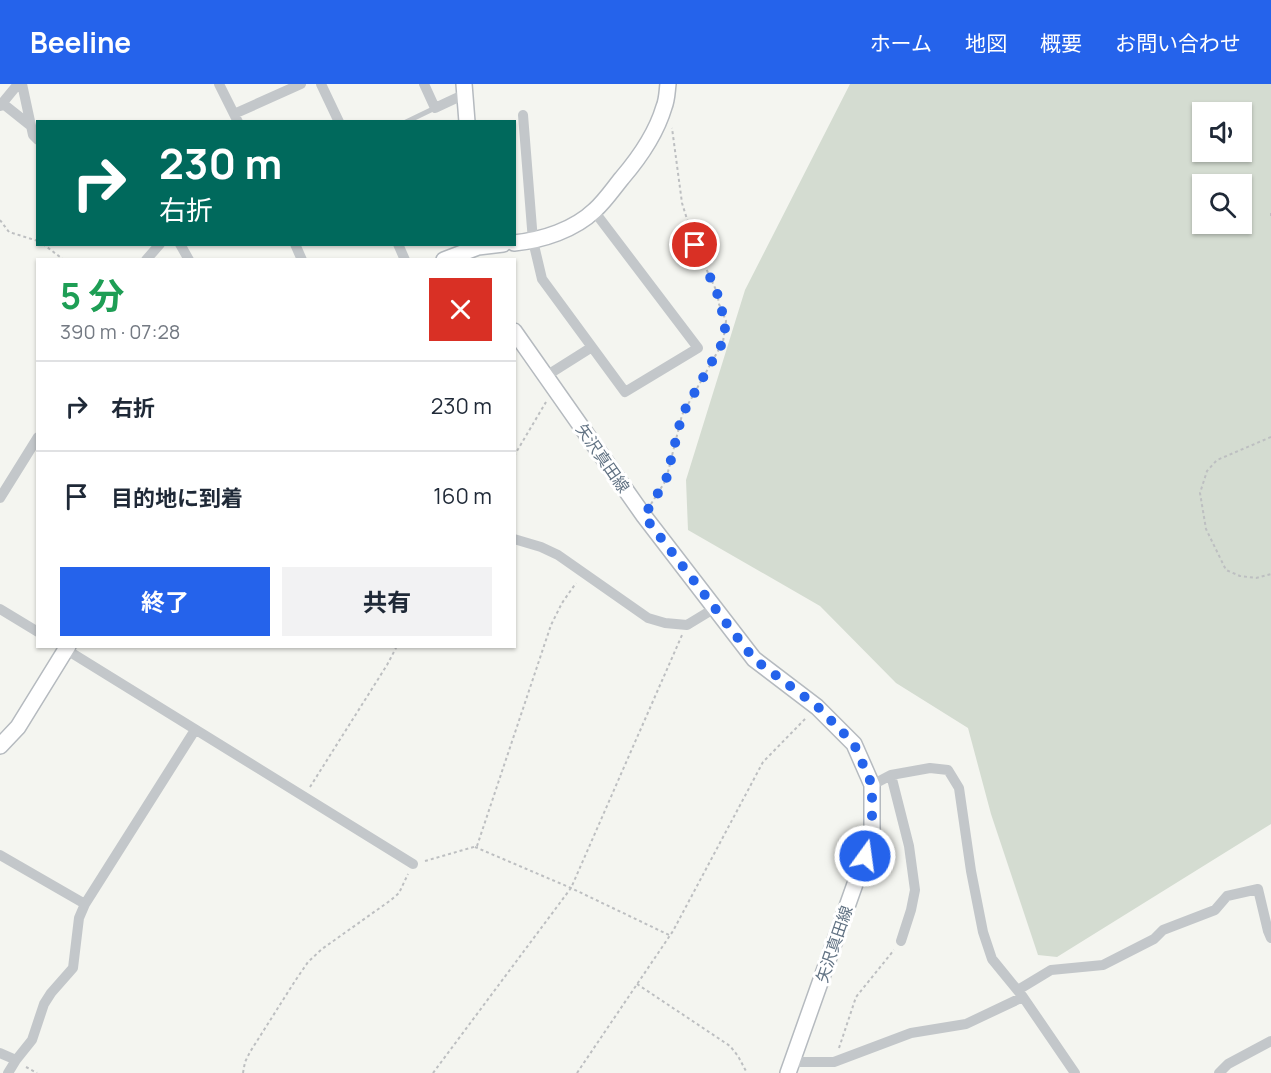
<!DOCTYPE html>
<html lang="ja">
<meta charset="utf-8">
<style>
:root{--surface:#fff;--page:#f2f2f3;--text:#1f2937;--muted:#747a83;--line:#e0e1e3;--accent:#2563eb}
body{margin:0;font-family:Manrope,"Noto Sans JP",sans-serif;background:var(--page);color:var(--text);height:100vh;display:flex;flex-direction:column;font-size:22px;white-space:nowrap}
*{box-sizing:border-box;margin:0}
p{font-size:20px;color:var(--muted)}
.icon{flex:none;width:33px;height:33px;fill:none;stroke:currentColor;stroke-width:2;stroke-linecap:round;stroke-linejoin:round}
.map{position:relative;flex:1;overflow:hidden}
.drawer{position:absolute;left:36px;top:174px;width:480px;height:390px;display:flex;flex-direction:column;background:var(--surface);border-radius:0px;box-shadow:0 2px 4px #0004}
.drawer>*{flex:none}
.banner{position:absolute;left:36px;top:36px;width:480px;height:126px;border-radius:0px;box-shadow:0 2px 4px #0004;background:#00695c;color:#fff;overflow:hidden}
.tools{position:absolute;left:1192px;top:18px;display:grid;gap:12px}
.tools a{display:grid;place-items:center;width:60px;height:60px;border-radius:0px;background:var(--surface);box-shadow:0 2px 4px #0004;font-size:30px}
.pin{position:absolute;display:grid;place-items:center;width:51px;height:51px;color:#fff;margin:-26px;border:3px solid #fff;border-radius:50%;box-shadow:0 2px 6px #0007}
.me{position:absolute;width:66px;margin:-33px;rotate:14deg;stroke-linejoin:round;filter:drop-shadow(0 0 4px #0008)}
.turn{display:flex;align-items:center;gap:21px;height:126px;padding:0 24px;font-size:27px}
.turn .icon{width:78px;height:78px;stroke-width:2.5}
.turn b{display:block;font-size:42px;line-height:51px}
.round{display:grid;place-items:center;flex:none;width:63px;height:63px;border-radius:0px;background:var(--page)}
.summary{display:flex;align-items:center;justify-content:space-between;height:102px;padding:0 24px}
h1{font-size:36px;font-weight:700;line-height:45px;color:#1e9e55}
.button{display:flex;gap:12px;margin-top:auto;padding:12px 24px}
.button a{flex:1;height:69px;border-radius:0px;background:var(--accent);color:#fff;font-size:24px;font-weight:700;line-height:69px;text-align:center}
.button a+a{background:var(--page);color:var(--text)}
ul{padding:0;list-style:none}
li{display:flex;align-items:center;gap:18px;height:90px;padding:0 24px;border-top:2px solid var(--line)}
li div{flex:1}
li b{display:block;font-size:22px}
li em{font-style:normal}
header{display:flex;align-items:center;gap:36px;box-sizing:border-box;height:84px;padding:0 30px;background:var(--accent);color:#fff}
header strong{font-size:28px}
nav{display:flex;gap:33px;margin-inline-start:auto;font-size:21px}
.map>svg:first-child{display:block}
</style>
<header>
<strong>Beeline</strong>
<nav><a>ホーム</a><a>地図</a><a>概要</a><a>お問い合わせ</a></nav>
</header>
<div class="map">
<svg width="1271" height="989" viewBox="0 0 1271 989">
<rect width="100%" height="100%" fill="#f4f5f0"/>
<!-- green -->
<path fill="#d4dcd1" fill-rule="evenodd" d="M 850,0 L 1271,0 L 1271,740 L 1057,873 L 1038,871 L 991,730 L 968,644 L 896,599 L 820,522 L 688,446 L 686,396 L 745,206 ZM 1203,28 L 1242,28 L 1242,68 L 1203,68 ZM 1203,100 L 1242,100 L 1242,140 L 1203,140 Z"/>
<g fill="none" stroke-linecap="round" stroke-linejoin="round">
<defs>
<path id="secondary" d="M 464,0 L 467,38
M 514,159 C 543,156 574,146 595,126 C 605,117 613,105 622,94 C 640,73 656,50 664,23 C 667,16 667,8 668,0
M 444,176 L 478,163 L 503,160
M 514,247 L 644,432 L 754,575 L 817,623 L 854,660 L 872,701 L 872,752 L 788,989
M 0,662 L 18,643 L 68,562"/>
</defs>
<!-- secondary casing -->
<use href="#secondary" stroke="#b5babf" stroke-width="18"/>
<!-- path -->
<path stroke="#bdbfc1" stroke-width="2" stroke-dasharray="3 3" stroke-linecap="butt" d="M 1271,129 L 1271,133
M 0,136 L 9,148 L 38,157
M 43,160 L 64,176
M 1271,353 L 1217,376 L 1207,387 L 1200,409 L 1206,445 L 1226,486 L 1240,492 L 1256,494 L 1271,490
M 514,372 L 546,318
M 651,420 L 666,396 L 682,331 L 723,258 L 726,237 L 719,220 L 717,208 L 695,161 L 682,119 L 672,44
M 310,703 L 387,581 L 397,562
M 475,763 L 571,804 L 669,851
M 425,777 L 477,762 L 551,541 L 562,519 L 576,499
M 637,900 L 730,962 L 738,972 L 747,989
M 839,964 L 856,913 L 894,866
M 26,983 L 37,989
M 243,989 L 245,978 L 250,968 L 295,897 L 308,878 L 322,865 L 391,816 L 399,809 L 408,790
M 433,989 L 571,804 L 682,551
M 577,989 L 673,847 L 763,678 L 807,633"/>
<!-- lane -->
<path stroke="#c3c7ca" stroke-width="5" d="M 406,38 L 435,24"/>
<!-- street -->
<path stroke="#c3c7ca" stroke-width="10" d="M 22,0 L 33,51 L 38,56
M 219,0 L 238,38
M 321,0 L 339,38
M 424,0 L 435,24 L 465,10
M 0,20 L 2,19 L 31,42
M 0,22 L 18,0
M 234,30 L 301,0
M 523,31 L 533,157 L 542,195 L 625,308 L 698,264 L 594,127
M 180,160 L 189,176
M 295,160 L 302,176
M 398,160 L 405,176
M 146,176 L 160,160
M 546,292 L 592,263
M 0,414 L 38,353
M 514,455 L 541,463 L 558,471 L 648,534 L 665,539 L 687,541 L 715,524
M 0,525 L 38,548
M 62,563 L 413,780
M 891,691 L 909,762 L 915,806 L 911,826 L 901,857
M 872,701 L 891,691 L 930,684 L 948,686 L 959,704 L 971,787 L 983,848 L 992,875 L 1023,913 L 1075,989
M 0,771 L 85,820
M 1018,906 L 1051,886 L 1103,881 L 1154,855 L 1163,846 L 1215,826 L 1227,812 L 1258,805 L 1268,847 L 1271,854
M 0,969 L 16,976
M 793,978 L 834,978 L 911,949 L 966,940 L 1023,913
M 8,989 L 16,976 L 32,956 L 44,920 L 51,909 L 73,884 L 79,834 L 85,820 L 195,646
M 1219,989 L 1228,980 L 1271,957"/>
<!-- secondary -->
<use href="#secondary" stroke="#fff" stroke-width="15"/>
</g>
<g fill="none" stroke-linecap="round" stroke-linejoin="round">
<!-- route -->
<path stroke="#2563eb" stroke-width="10" stroke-dasharray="0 18" d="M 695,161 L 717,208 L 719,220 L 726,237 L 723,258 L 682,331 L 666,396 L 644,432 L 754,575 L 817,622 L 854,660 L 872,701 L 872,752 L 865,772"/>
</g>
<g text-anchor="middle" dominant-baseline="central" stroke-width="6" stroke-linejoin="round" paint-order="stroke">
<!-- street labels -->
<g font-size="16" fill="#617283" stroke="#fff">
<text transform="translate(603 374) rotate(55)">矢沢真田線</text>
<text transform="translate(834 860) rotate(-71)">矢沢真田線</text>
</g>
</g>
</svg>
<div class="tools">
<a><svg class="icon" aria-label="sound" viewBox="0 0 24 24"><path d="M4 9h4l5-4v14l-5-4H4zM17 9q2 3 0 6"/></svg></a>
<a><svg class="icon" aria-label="search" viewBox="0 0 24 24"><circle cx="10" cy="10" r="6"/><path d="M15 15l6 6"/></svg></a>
</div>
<div class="pin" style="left:695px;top:161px;background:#d93025"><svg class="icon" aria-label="arrive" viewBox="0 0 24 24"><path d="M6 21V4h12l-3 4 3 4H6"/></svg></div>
<svg class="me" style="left:865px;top:772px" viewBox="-20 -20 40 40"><circle r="17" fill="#2563eb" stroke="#fff" stroke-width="3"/><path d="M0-11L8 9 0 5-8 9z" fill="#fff"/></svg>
<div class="banner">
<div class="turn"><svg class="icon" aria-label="right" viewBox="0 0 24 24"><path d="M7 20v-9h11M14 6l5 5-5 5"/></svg><div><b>230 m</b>右折</div></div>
</div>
<section class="drawer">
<div class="summary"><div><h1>5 分</h1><p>390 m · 07:28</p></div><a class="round" style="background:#d93025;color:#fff"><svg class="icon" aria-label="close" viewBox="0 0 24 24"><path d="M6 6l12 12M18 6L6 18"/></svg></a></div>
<ul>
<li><svg class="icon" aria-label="right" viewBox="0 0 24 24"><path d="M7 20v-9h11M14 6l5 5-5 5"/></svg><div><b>右折</b></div><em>230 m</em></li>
<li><svg class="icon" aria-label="arrive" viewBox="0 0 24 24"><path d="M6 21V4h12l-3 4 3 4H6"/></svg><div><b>目的地に到着</b></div><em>160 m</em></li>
</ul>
<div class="button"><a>終了</a><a>共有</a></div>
</section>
</div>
